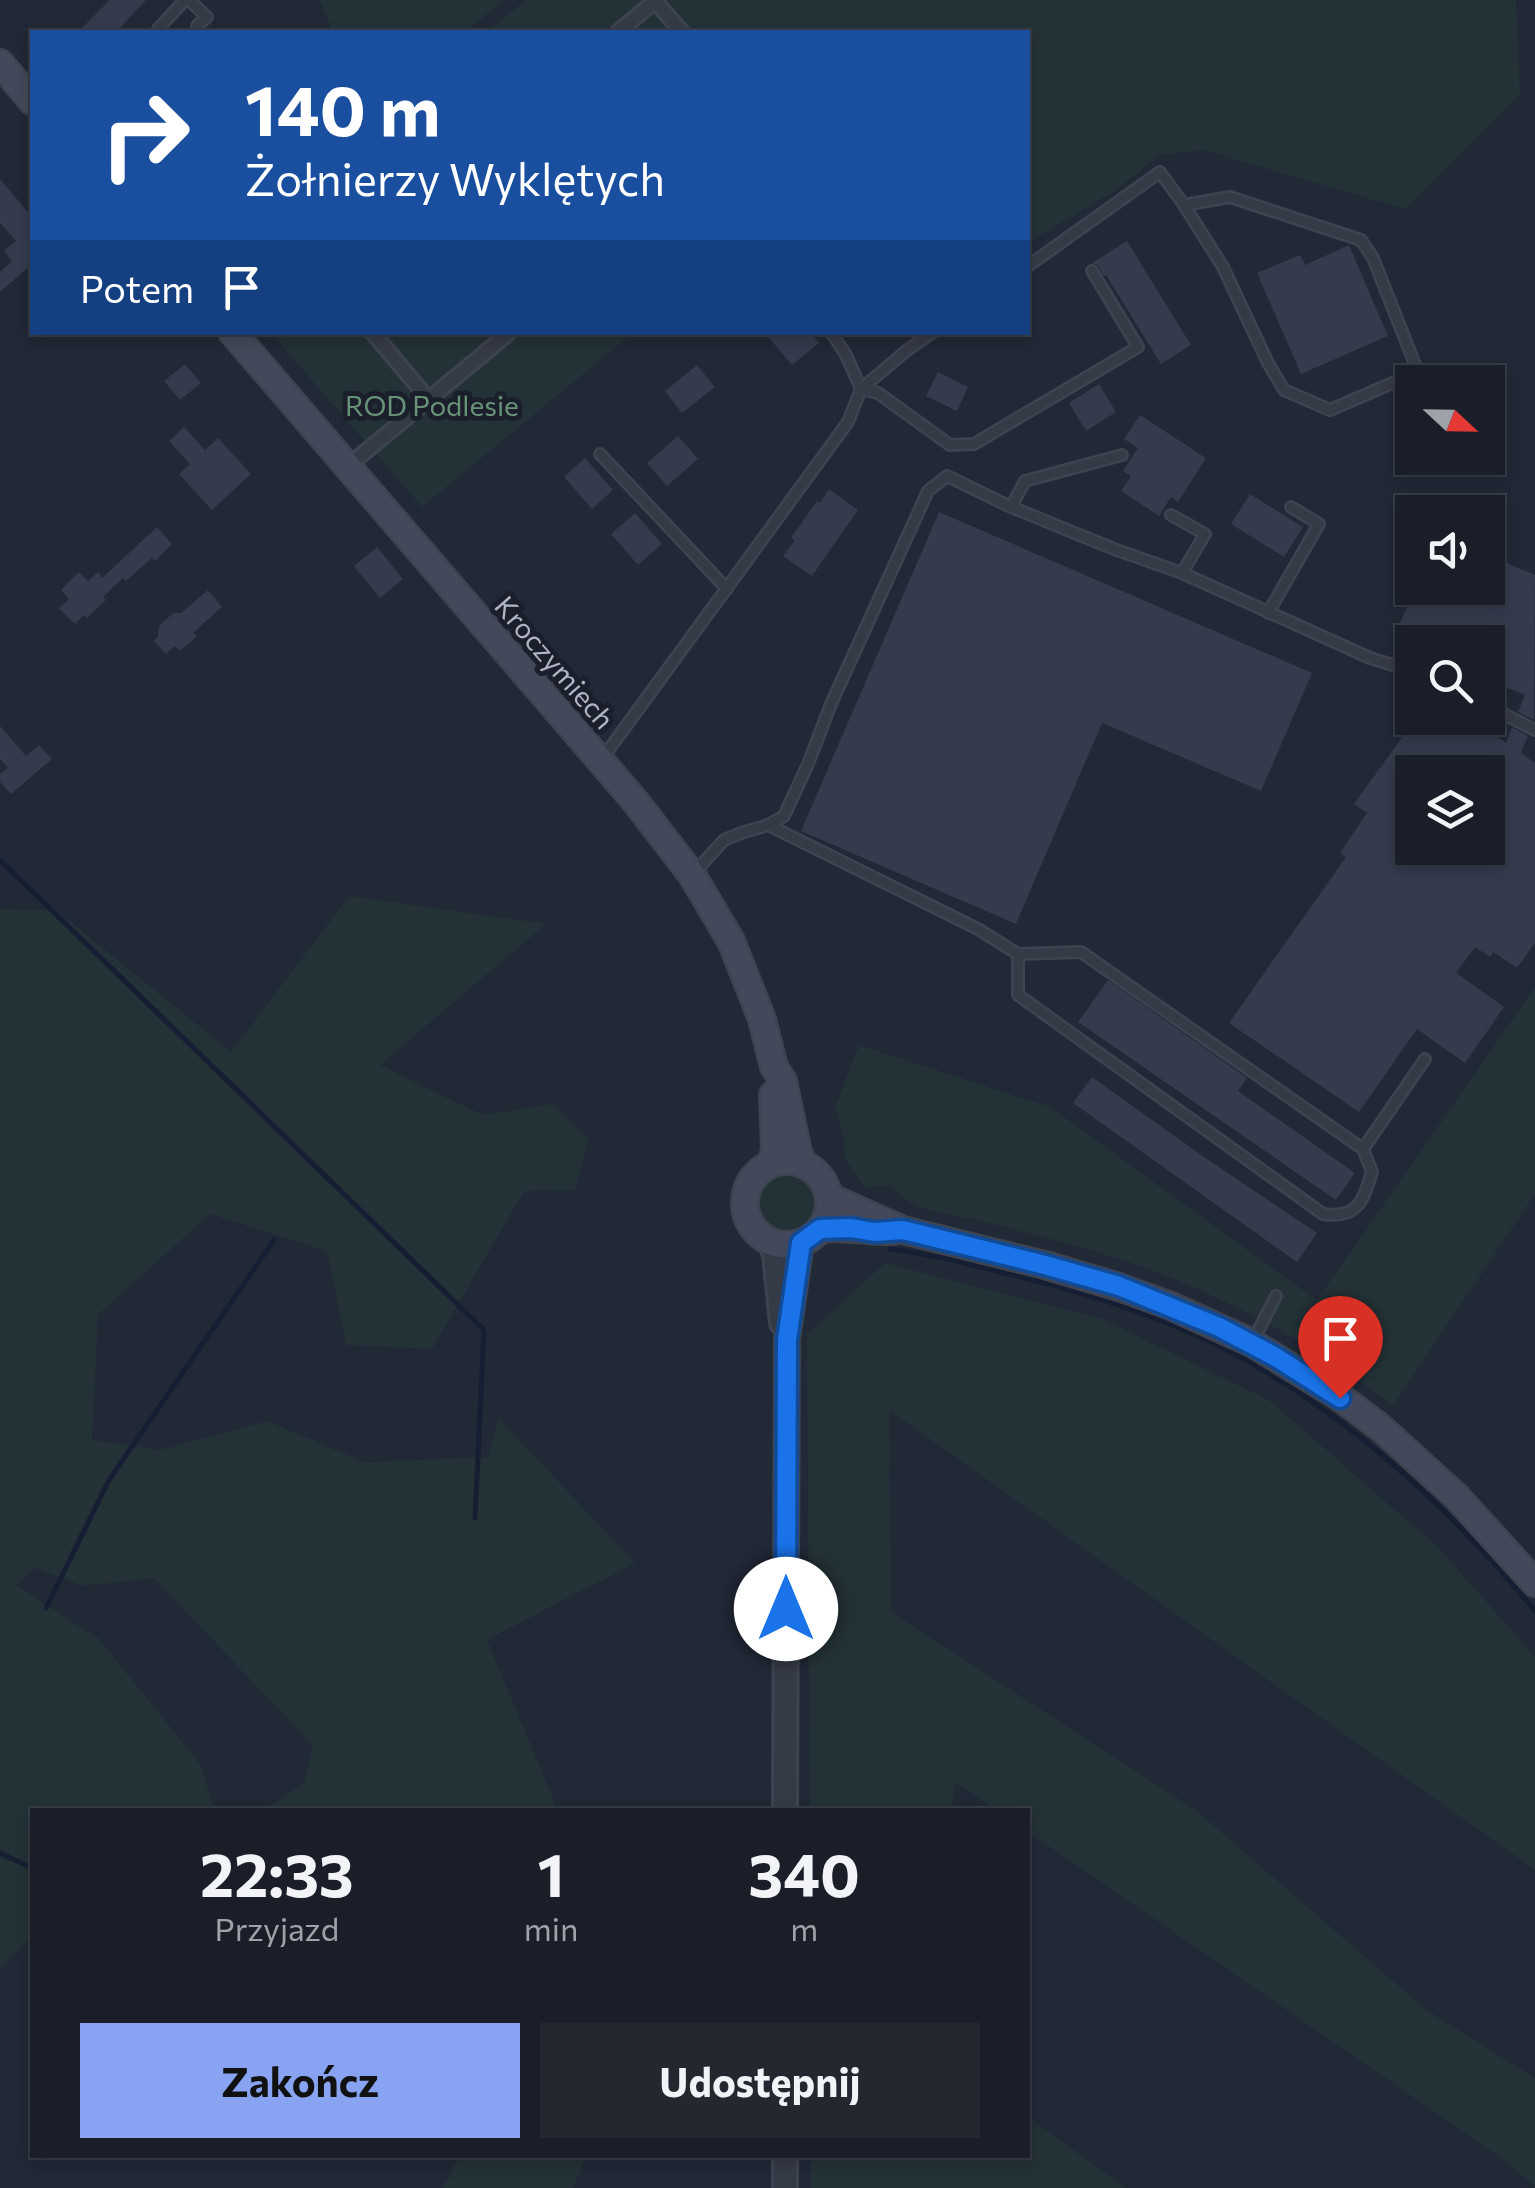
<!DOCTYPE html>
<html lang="pl">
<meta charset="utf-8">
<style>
:root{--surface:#191e28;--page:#222730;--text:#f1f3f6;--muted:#9fa2a8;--line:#373c45;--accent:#87a3f1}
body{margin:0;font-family:Commissioner,sans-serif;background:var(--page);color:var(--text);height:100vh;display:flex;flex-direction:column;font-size:38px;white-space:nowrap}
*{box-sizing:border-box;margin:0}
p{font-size:32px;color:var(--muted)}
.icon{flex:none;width:55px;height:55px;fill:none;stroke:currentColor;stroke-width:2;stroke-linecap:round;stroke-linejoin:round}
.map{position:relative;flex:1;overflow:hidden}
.sheet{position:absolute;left:30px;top:1808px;width:1000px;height:350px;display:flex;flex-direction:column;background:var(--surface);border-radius:0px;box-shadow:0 5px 15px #0003,0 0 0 2px var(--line)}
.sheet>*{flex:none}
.banner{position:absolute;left:30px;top:30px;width:1000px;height:305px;border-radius:0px;box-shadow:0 5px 15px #0003,0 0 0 2px var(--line);background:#1a4fa0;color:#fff;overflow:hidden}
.needle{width:65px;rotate:112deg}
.fabs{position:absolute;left:1395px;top:365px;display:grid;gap:20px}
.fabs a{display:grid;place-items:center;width:110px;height:110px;border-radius:0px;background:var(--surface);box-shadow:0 5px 15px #0003,0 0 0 2px var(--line);font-size:50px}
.pin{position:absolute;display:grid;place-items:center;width:85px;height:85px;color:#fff;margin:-102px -42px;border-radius:50% 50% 50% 0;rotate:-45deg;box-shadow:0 0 10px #0007}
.pin .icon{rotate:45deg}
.me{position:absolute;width:110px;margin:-55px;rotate:0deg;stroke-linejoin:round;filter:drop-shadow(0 0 8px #0008)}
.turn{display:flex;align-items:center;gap:35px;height:210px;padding:0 50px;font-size:45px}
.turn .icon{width:130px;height:130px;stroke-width:2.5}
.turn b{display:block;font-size:70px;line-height:85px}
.then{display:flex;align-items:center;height:95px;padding:0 50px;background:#0003;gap:20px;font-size:38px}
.eta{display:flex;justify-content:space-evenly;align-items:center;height:170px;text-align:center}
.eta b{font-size:60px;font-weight:700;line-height:70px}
.button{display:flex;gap:20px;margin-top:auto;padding:20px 50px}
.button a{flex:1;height:115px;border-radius:0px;background:var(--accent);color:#111;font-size:40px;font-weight:700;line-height:115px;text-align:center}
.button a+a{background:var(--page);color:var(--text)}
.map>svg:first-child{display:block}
</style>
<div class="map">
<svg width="1535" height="2188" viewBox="0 0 1535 2188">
<rect width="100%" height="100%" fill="#212836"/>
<!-- green -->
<path fill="#233237" d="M 320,0 L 504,0 L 465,32 L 332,32 Z
M 526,0 L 1516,0 L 1520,94 L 1405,209 L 1203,150 L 1159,155 L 1118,189 L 1028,243 L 1028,32 L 486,32 Z
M 271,333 L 633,333 L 422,507 Z
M 349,896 L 546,924 L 380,1065 L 483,1115 L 553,1104 L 589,1139 L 575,1190 L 524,1191 L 432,1349 L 346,1345 L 327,1251 L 210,1214 L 98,1315 L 92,1440 L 160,1450 L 267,1421 L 365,1462 L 488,1457 L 499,1418 L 635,1563 L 487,1640 L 558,1810 L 264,1810 L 304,1783 L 313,1746 L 154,1578 L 83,1586 L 35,1568 L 16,1585 L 99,1639 L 201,1765 L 214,1810 L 32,1810 L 32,1936 L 0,1969 L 0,909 L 56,910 L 231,1052 Z
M 1535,987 L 1535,1194 L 1393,1406 C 1312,1343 1223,1294 1126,1261 C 1076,1245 1024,1232 972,1219 C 955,1215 928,1212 913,1204 C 905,1200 897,1191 889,1185 L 865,1188 L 845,1159 L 844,1140 L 835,1107 L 859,1045 L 1050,1107 L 1317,1300 Z
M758 1203a29 29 0 1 1 58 0a29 29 0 1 1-58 0Z
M 885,1263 L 1102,1319 L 1269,1400 L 1439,1548 L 1535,1657 L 1535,1870 L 889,1410 L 891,1612 L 1197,1811 L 1425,2009 L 1535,2078 L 1535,2187 L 1503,2159 L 1028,1832 L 1028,1810 L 996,1810 L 955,1782 L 952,1810 L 810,1810 L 807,1334 Z
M 1028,2117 L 1126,2188 L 811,2188 L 811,2155 L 1028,2155 Z
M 460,2155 L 587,2155 L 573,2188 L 443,2188 Z"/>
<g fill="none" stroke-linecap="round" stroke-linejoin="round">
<!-- stream -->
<path stroke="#161e33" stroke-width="5" d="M 1,861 L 484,1330 L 475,1518
M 890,1249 C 933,1254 976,1266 1017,1276 C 1095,1295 1174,1320 1244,1359 C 1358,1423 1453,1511 1535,1611
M 46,1608 L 109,1480 L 274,1240
M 0,1853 L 32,1868"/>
</g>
<!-- building -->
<path fill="#343b4d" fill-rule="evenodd" d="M 110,0 L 146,0 L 116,32 L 78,32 Z
M 0,179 L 32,217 L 32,264 L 0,292 L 0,272 L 12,261 L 4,251 L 16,241 L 0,223 Z
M 1127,241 L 1191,345 L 1161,364 L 1106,275 L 1104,276 L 1098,266 L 1092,263 Z
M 1349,245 L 1388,336 L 1301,374 L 1257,273 L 1300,255 L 1305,265 Z
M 764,332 L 810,332 L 819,343 L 792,365 Z
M 185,364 L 201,383 L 180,400 L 164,381 Z
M 697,365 L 715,387 L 682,413 L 665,391 Z
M 938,372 L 968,387 L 957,411 L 926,396 Z
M 1099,384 L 1116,412 L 1086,431 L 1069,403 Z
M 1140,415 L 1206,458 L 1178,502 L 1171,497 L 1159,516 L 1121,491 L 1131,476 L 1123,471 L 1138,448 L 1124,439 Z
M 184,427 L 205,450 L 218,438 L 251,474 L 212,510 L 179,474 L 190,464 L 169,441 Z
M 678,436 L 698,459 L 667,486 L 647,463 Z
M 585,458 L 613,490 L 592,509 L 564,477 Z
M 829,489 L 858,510 L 812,576 L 783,556 L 795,540 L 791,538 L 817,501 L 820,503 Z
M 1250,494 L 1303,527 L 1284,557 L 1231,524 Z
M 939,512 L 1312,673 L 1261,791 L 1102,723 L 1016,924 L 801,831 Z
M 635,513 L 662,544 L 638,565 L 611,534 Z
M 157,527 L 172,544 L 155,561 L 152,558 L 126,581 L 123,578 L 103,597 L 106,600 L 87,618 L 84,615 L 75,624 L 59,608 L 69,599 L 61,590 L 79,572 L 88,581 L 98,572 L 102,578 Z
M 377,547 L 403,579 L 380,598 L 354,566 Z
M 1488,555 L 1535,575 L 1534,720 L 1518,712 L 1525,695 L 1488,680 L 1488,642 L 1412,642 L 1412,649 L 1393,640 L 1415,588 L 1488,588 Z
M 208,590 L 222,607 L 193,633 L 197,636 L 180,651 L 175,646 L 166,654 L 154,641 L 158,637 L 159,626 L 173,613 L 181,613 Z
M 1416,718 L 1470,718 L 1506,743 L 1512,727 L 1528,736 L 1521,753 L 1535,763 L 1535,943 L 1517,968 L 1493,952 L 1490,957 L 1475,947 L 1456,973 L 1504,1007 L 1465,1063 L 1417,1029 L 1359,1112 L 1229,1023 L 1346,857 L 1340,853 L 1367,813 L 1354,804 ZM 1412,772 L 1488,772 L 1488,848 L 1412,848 Z
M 0,726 L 26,756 L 39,745 L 52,759 L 11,794 L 0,782 L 0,774 L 8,768 L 0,759 Z
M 1108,980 L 1247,1078 L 1238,1091 L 1355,1173 L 1336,1200 L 1078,1022 Z
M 1092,1077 L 1207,1159 L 1317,1233 L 1297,1262 L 1073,1103 Z"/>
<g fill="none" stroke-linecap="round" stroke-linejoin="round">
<defs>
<path id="service" d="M 189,0 L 207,17 L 197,26
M 158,29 L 185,0
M 1028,266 L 1160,172 L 1184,205 L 1223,267 L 1268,363 L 1284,390 L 1330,410 L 1418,372 L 1373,258 L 1361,240 L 1230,197 L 1184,205
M 831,332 L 846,355 L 861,389
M 861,389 L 878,393 L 950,445 L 974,444 L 1138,347 L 1092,271
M 600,454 L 727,589
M 1011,507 L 1025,481 L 1122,455
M 1171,515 L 1205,534 L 1182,573
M 1268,613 L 1319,524 L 1291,507
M 1488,706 L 1535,730
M 602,759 L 848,422 L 861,389 L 906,351 L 933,332
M 768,825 L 978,929 L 1018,954 L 1081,952 L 1363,1149 L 1425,1059
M 694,873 L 724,840 L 741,833 L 768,825 L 784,816 L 808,764 L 831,704 L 928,491 L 947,476 L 1011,507 L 1114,549 L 1182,573 L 1370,658 L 1412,671
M 1018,954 L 1018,995 L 1323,1214 C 1358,1219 1363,1201 1372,1172 L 1363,1149
M 1253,1341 L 1276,1296"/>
<path id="pedestrian" d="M 618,32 L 655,1 L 682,32
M 372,332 L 429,400
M 359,457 L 510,332"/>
<path id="tertiary" d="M 771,1243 L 775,1255 L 782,1323
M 785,1810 L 787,1340 L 801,1243
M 785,2155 L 785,2188"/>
<path id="secondary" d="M 0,63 L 32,101
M 232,332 L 635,801 L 692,875 L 731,941 L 762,1019 L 774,1067 L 783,1081 L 798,1152 L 803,1163
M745 1203a42 42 0 1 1 84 0a42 42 0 1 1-84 0Z
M 770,1164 L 775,1152 L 773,1095
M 829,1197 L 903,1230 L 1045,1265 L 1119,1287 L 1171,1306 L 1252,1343 L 1340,1397 L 1381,1428 L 1456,1496 L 1535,1583
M 821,1229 C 845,1226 868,1232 893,1231"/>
</defs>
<!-- service casing -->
<use href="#service" stroke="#3e4350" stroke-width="14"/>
<!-- pedestrian casing -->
<use href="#pedestrian" stroke="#3e4350" stroke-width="18"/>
<!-- tertiary casing -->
<use href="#tertiary" stroke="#3e4350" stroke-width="28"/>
<!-- secondary casing -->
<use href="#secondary" stroke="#3e4350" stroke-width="30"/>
<!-- service -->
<use href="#service" stroke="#353a47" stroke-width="9"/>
<!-- pedestrian -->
<use href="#pedestrian" stroke="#353a47" stroke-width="12"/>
<!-- tertiary -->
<use href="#tertiary" stroke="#353a47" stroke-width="22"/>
<!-- secondary -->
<use href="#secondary" stroke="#43495a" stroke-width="25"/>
</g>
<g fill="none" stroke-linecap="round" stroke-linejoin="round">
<defs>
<path id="route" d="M 786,1609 L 787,1340 L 801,1243 L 820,1229 L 851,1228 L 874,1232 L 903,1230 L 1045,1265 L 1119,1286 L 1219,1327 L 1274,1356 L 1340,1398"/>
</defs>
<!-- route casing -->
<use href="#route" stroke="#114b97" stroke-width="25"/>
<!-- route -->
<use href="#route" stroke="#1a73e8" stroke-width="18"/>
</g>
<g text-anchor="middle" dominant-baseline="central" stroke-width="10" stroke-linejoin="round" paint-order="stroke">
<!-- park labels -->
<g font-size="28" fill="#689277" stroke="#1a1f2b">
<text x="432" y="405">ROD Podlesie</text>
</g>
<!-- street labels -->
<g font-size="28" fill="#afb5c3" stroke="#1a1f2b">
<text transform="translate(555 662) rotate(49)">Kroczymiech</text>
</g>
</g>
</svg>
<div class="fabs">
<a><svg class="needle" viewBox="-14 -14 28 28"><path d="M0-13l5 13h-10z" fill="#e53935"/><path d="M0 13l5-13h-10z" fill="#9fa2a8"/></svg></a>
<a><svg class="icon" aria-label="sound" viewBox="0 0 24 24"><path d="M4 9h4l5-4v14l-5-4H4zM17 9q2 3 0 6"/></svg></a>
<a><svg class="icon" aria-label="search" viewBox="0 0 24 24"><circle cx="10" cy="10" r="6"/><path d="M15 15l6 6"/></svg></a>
<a><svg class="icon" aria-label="layers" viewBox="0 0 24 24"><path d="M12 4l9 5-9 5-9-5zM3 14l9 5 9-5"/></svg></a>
</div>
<div class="pin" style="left:1340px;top:1398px;background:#d93025"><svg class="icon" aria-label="arrive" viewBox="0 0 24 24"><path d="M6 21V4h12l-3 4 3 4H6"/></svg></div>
<svg class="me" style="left:786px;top:1609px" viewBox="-20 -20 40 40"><circle r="19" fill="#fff"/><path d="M0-13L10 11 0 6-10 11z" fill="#1a73e8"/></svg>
<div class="banner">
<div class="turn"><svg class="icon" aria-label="right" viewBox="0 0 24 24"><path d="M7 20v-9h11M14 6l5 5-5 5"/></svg><div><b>140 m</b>Żołnierzy Wyklętych</div></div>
<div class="then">Potem<svg class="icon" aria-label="arrive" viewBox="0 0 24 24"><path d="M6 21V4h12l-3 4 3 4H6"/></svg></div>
</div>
<section class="sheet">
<div class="eta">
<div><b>22:33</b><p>Przyjazd</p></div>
<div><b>1</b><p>min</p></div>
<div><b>340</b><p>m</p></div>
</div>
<div class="button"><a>Zakończ</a><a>Udostępnij</a></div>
</section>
</div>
